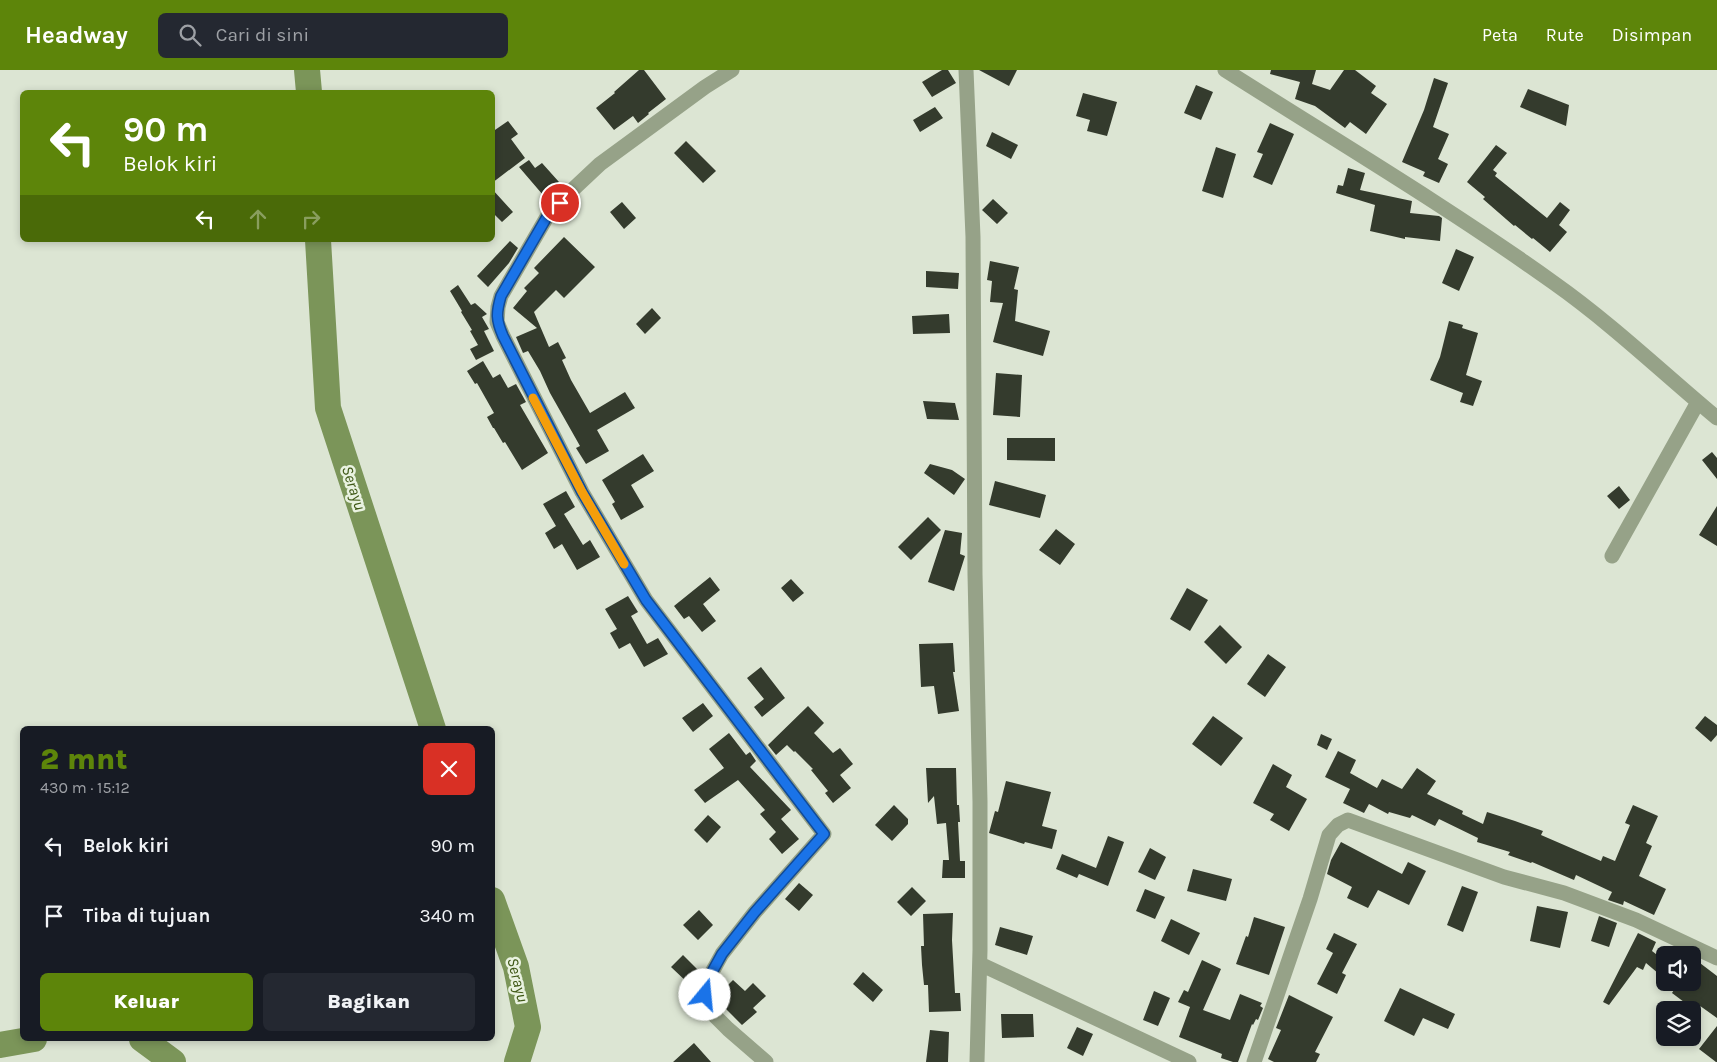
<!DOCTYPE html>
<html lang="id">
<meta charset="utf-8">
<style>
:root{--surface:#171b24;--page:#242831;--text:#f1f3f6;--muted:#9ea1a6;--accent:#5d850a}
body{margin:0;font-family:Karla,sans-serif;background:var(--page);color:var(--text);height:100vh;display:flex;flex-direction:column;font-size:19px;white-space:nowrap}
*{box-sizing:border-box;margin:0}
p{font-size:16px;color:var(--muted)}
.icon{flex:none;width:28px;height:28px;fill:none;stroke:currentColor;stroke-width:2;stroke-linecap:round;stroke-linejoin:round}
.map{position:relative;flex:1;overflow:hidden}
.drawer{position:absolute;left:20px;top:656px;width:475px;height:315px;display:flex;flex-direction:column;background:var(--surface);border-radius:8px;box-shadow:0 2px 8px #0003}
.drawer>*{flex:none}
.top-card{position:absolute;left:20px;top:20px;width:475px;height:152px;border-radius:8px;box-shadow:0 2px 8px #0003;background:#5d850a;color:#fff;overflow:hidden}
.fabs{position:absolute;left:1656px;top:876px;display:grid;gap:10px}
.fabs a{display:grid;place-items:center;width:45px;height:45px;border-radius:8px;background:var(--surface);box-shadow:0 2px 8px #0003;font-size:25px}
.pin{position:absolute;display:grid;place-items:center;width:42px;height:42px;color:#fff;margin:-21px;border:2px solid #fff;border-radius:50%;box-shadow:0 1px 5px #0007}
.me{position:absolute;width:55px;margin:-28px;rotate:17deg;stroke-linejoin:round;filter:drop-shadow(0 0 4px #0008)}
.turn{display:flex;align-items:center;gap:18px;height:105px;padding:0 20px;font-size:22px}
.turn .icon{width:65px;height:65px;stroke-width:2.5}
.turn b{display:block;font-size:35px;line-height:42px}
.lanes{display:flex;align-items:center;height:48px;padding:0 20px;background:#0003;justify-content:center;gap:25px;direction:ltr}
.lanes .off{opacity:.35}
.round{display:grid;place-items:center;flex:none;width:52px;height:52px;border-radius:8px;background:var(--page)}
.overview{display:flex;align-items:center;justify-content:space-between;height:85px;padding:0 20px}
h1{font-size:30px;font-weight:800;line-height:38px;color:var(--accent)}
.button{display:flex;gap:10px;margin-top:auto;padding:10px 20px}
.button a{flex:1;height:58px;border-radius:8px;background:var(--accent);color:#fff;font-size:20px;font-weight:800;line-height:58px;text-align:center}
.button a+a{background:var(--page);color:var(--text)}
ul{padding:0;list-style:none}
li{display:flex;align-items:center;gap:15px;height:70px;padding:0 20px}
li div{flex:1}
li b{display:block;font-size:19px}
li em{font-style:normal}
header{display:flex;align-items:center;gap:30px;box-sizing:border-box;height:70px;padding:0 25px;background:var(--accent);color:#fff}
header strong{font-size:24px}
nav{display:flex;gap:28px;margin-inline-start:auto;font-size:18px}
.search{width:350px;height:45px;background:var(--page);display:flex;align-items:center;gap:12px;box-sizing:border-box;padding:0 18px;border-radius:8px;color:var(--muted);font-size:19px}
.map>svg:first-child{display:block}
</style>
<header>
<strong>Headway</strong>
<div class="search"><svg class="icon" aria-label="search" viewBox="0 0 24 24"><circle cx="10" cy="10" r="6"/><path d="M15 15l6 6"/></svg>Cari di sini</div>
<nav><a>Peta</a><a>Rute</a><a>Disimpan</a></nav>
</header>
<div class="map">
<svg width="1717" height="992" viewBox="0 0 1717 992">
<rect width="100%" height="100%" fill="#dce5d3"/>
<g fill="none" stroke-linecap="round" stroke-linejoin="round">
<!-- river -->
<path stroke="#7b9559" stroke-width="26" d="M 307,0 L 309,22
M 318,170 L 328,338 L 433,659
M 492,830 L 516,897 L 528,957 L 517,992
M 142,969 L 173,992
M 0,975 L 34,969"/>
</g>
<!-- building -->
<path fill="#343b2d" d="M 639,0 L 644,0 L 666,29 L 648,43 L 649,44 L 638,53 L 633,46 L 614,60 L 596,38 L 615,23 L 614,22 Z
M 942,0 L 948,0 L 956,13 L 932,27 L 922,12 Z
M 979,0 L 1017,0 L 1009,16 Z
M 1271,0 L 1316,0 L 1312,14 L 1330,20 L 1344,0 L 1355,0 L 1376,16 L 1371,23 L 1387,34 L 1366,64 L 1350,52 L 1345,58 L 1315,36 L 1295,29 L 1300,12 L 1270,4 Z
M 1434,8 L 1448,13 L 1433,57 L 1449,64 L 1438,89 L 1448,94 L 1439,113 L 1423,106 L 1425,102 L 1402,92 L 1424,40 Z
M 1196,15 L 1213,22 L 1201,50 L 1184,43 Z
M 1528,19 L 1569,35 L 1566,56 L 1520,37 Z
M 1083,23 L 1117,32 L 1107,66 L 1087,61 L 1090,50 L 1076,46 Z
M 935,37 L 943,48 L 920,62 L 913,50 Z
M 508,51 L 518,64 L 511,69 L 525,88 L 492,113 L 492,62 Z
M 1270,53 L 1294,64 L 1272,115 L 1253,107 L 1263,84 L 1257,82 Z
M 992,62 L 1018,75 L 1011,89 L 986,76 Z
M 686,71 L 716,101 L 703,113 L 674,83 Z
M 1496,75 L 1507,83 L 1493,100 L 1497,103 L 1495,106 L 1547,148 L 1560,132 L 1570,140 L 1559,155 L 1567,162 L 1550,182 L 1533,168 L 1532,169 L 1515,155 L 1514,156 L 1483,129 L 1485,127 L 1467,112 Z
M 1216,77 L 1236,84 L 1223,128 L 1202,121 Z
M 529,90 L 535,98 L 542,93 L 559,112 L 543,125 L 519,97 Z
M 1348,98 L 1365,103 L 1360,120 L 1412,131 L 1410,143 L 1439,146 L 1442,148 L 1440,171 L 1405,167 L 1405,169 L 1370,161 L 1375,135 L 1336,123 L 1338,115 L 1343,116 Z
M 492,119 L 513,142 L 502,152 L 492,142 Z
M 993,129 L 1008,143 L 997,154 L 982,140 Z
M 622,132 L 636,148 L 624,159 L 610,142 Z
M 564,167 L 595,197 L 564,228 L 556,220 L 534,242 L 549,277 L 558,272 L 566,288 L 562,290 L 571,310 L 590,343 L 625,322 L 635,338 L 597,360 L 609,381 L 586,394 L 576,378 L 580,376 L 550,323 L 540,301 L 528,281 L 523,283 L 516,267 L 537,258 L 513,238 L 527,221 L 524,218 L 539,203 L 534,198 Z
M 510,171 L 518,178 L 509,193 L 488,217 L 477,206 Z
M 1456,179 L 1474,187 L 1459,221 L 1442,213 Z
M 990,191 L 1019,197 L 1014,219 L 1018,220 L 1015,251 L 1050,261 L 1043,286 L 993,272 L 1003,233 L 990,232 L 992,211 L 987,210 Z
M 926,201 L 959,203 L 958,219 L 926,217 Z
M 458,215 L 471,235 L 475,233 L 487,244 L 482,247 L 489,259 L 484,261 L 494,281 L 476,290 L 470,279 L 478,275 L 470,261 L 472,260 L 461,242 L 462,241 L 450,221 Z
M 652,238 L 661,248 L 645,264 L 636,254 Z
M 949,244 L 950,263 L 913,264 L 912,246 Z
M 1449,251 L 1463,255 L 1462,258 L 1478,263 L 1466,305 L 1482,311 L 1473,336 L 1460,332 L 1463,323 L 1430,310 L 1440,287 Z
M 483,291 L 493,308 L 500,304 L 508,318 L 516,314 L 526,332 L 520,335 L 548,383 L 522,400 L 505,372 L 503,373 L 494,358 L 493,358 L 487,347 L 494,343 L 477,313 L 475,314 L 467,301 Z
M 996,303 L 1022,305 L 1020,347 L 993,345 Z
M 923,331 L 955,333 L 959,350 L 927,349 Z
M 1007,368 L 1055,368 L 1055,391 L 1007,390 Z
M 1712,382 L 1717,388 L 1717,409 L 1702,390 Z
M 643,384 L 654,401 L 631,415 L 644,437 L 621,450 L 612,434 L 615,432 L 602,410 Z
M 930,394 L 952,400 L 965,409 L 954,425 L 924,403 Z
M 995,411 L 1046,425 L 1040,448 L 989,435 Z
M 1619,416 L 1630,430 L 1619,439 L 1607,426 Z
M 566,421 L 575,437 L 564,444 L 583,475 L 590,470 L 600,487 L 577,500 L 562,474 L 554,479 L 545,463 L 556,456 L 543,434 Z
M 1717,436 L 1717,476 L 1699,465 Z
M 928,447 L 941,460 L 911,490 L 898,477 Z
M 1056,459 L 1075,474 L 1060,495 L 1039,480 Z
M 945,460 L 962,463 L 960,484 L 965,486 L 954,521 L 928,512 Z
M 710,507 L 720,520 L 703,534 L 716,551 L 702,562 L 689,546 L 684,549 L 674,536 Z
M 791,509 L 804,523 L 793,532 L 781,518 Z
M 1187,518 L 1208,530 L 1190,561 L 1170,549 Z
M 628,526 L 638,542 L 631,546 L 647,574 L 658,568 L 668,584 L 644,597 L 630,573 L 619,579 L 610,563 L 617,559 L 605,539 Z
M 1220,555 L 1242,577 L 1226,594 L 1204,572 Z
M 953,573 L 955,602 L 953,602 L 959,641 L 938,644 L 934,616 L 921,617 L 919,574 Z
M 1268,584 L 1286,597 L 1265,627 L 1247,614 Z
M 761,597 L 785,628 L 762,647 L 754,637 L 764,629 L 747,608 Z
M 703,633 L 713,646 L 693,662 L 682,648 Z
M 808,636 L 824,653 L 814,663 L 833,683 L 840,678 L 853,694 L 840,705 L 851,718 L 833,733 L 825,723 L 828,721 L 811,700 L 813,699 L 795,681 L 794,682 L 787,675 L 776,685 L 768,675 Z
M 1213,646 L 1243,668 L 1221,696 L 1192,674 Z
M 1705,646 L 1717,655 L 1717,665 L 1711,672 L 1695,658 Z
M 729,663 L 746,685 L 750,682 L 756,691 L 750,697 L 791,740 L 781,749 L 799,769 L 782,784 L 769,769 L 776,762 L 760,744 L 765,740 L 738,710 L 705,733 L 694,720 L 724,698 L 709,679 Z
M 1321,664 L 1332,669 L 1327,680 L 1317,675 Z
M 1338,681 L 1356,690 L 1350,703 L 1377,718 L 1382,709 L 1402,719 L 1417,698 L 1436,711 L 1427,724 L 1463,741 L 1462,744 L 1483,754 L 1487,742 L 1515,751 L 1543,761 L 1541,765 L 1601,791 L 1603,786 L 1615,791 L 1630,755 L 1625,753 L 1633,735 L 1658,746 L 1646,773 L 1652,776 L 1639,806 L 1666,819 L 1654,845 L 1624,831 L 1623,835 L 1608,830 L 1612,822 L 1576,805 L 1574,810 L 1532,792 L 1531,793 L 1508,785 L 1510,782 L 1477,772 L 1478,768 L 1439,749 L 1435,756 L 1412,745 L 1410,748 L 1389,742 L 1388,744 L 1369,734 L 1364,743 L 1343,733 L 1350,719 L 1325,707 Z
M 1273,694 L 1292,705 L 1286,717 L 1307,729 L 1289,761 L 1270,750 L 1274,744 L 1253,733 Z
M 926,698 L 956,698 L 957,735 L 959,735 L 960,752 L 958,752 L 960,791 L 965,791 L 965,808 L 942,808 L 943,790 L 949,790 L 946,753 L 937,754 L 934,726 L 928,733 Z
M 1006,711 L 1051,722 L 1042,756 L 1057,760 L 1052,779 L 1025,772 L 1024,774 L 989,763 L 995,741 L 998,742 Z
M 894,735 L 908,749 L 908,754 L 892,771 L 875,755 Z
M 708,745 L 721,757 L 707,773 L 694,760 Z
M 1108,766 L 1124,772 L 1108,816 L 1079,804 L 1077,808 L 1056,799 L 1062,784 L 1096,798 Z
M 1341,772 L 1402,804 L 1408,792 L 1426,801 L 1409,835 L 1378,820 L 1368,838 L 1347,828 L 1352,817 L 1327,804 L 1331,790 Z
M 1150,778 L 1166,787 L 1155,810 L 1138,802 Z
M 1193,799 L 1232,809 L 1226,831 L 1187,821 Z
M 799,813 L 813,825 L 799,841 L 785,829 Z
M 1462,816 L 1478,822 L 1463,862 L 1447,855 Z
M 912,817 L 926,831 L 911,846 L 897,832 Z
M 1145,819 L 1165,827 L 1155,849 L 1136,841 Z
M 1537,836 L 1568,842 L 1560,878 L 1530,871 Z
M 699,840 L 713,855 L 698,870 L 683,855 Z
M 953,843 L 952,870 L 955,923 L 960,923 L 961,941 L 929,942 L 928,915 L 924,915 L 922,895 L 921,876 L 924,876 L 923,844 Z
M 1599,846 L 1617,853 L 1609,877 L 1591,871 Z
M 1254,847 L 1285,857 L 1269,905 L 1236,894 L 1246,866 L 1248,867 Z
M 1171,849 L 1200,863 L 1189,885 L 1161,871 Z
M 1000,857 L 1033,866 L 1027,885 L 995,875 Z
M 1334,863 L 1357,874 L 1342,903 L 1346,905 L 1337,924 L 1317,914 L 1333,883 L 1326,879 Z
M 1638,863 L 1656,872 L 1652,881 L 1665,891 L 1665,909 L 1646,893 L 1643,900 L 1637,897 L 1609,935 L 1603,932 Z
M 683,885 L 700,902 L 689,914 L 671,897 Z
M 1692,887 L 1717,906 L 1717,948 L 1696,933 L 1692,938 L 1672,923 L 1679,912 L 1692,912 Z
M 1202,890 L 1221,899 L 1203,940 L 1230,950 L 1240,924 L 1262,933 L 1260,936 L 1263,938 L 1258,950 L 1256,949 L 1253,955 L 1252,954 L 1238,992 L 1233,992 L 1221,988 L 1222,984 L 1179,967 L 1190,937 L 1178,932 L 1184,920 L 1188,922 Z
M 863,902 L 883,920 L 873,932 L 853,914 Z
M 733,910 L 745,921 L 753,913 L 766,926 L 753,938 L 757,942 L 742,955 L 715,928 Z
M 1400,918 L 1455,944 L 1448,959 L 1423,948 L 1414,966 L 1384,951 Z
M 1154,921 L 1170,928 L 1158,956 L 1143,950 Z
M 1289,925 L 1333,947 L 1315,982 L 1320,984 L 1316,992 L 1274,992 L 1268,989 L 1281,960 L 1276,958 Z
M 1001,944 L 1033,944 L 1034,967 L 1002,968 Z
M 1717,956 L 1717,992 L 1716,992 L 1699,979 Z
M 1077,957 L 1093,964 L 1083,986 L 1067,978 Z
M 930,960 L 949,962 L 948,992 L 926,992 Z
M 694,973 L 711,992 L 673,992 Z"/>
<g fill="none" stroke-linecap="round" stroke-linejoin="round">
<!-- street -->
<path stroke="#96a288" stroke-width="15" d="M 732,0 L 705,17 L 600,94 L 551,140 L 501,226 L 498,237 L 497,252 L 503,266 L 582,422 L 646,530 L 824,764 L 755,842 L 722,884 L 706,913 L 705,936 L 728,959 L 766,992
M 966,0 L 973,167 L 975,504 L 980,732 L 980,880 L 977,992
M 1225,0 C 1335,70 1448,137 1554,213 C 1612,254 1663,303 1717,348
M 1612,486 L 1698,332
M 980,894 L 1189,992
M 1254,992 L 1310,829 L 1329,765 L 1338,755 L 1348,750 L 1504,807 L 1564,823 L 1636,850 L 1717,888"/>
</g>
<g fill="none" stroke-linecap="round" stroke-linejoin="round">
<defs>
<path id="route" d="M 560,133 L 551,140 L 501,226 C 496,243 496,250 503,266 L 582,422 L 646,530 L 824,764 L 755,842 L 722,884 L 706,913 L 705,925"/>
</defs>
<!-- route casing -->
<use href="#route" stroke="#114b97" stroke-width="12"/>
<!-- route -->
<use href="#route" stroke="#1a73e8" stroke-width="9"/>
<!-- slow -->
<path stroke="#f59e0b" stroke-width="9" d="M 533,328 L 582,422 L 624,494"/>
</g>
<g text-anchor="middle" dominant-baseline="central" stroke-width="5" stroke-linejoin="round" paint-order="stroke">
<!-- water labels -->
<g font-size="16" font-style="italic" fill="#3f5816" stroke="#e9f2e0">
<text transform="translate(354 418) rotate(72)">Serayu</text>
<text transform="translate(518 910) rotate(76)">Serayu</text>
</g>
</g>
</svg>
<div class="fabs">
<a><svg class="icon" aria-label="sound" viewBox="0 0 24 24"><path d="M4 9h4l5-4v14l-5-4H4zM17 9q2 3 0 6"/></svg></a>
<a><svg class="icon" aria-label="layers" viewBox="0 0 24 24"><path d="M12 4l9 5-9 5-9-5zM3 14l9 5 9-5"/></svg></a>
</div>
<div class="pin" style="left:560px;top:133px;background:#d93025"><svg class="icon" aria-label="arrive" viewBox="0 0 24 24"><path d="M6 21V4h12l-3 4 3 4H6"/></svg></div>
<svg class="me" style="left:705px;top:925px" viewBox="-20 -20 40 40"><circle r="19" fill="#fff"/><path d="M0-13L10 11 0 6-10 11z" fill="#1a73e8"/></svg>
<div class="top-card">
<div class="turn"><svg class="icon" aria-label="left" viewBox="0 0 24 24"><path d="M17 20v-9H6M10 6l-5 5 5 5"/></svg><div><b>90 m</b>Belok kiri</div></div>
<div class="lanes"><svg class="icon" aria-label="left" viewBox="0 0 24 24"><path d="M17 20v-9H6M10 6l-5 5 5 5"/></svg><svg class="icon off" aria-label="ahead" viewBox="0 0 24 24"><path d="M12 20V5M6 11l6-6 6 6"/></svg><svg class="icon off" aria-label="right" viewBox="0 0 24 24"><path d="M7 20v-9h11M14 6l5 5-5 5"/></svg></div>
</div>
<section class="drawer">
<div class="overview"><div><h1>2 mnt</h1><p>430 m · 15:12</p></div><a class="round" style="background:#d93025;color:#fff"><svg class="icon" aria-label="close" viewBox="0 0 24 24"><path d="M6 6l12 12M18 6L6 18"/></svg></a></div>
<ul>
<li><svg class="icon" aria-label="left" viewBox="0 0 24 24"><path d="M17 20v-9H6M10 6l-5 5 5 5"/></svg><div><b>Belok kiri</b></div><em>90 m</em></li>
<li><svg class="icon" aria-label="arrive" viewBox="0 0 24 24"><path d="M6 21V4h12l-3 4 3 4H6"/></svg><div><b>Tiba di tujuan</b></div><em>340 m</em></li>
</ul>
<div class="button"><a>Keluar</a><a>Bagikan</a></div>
</section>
</div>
